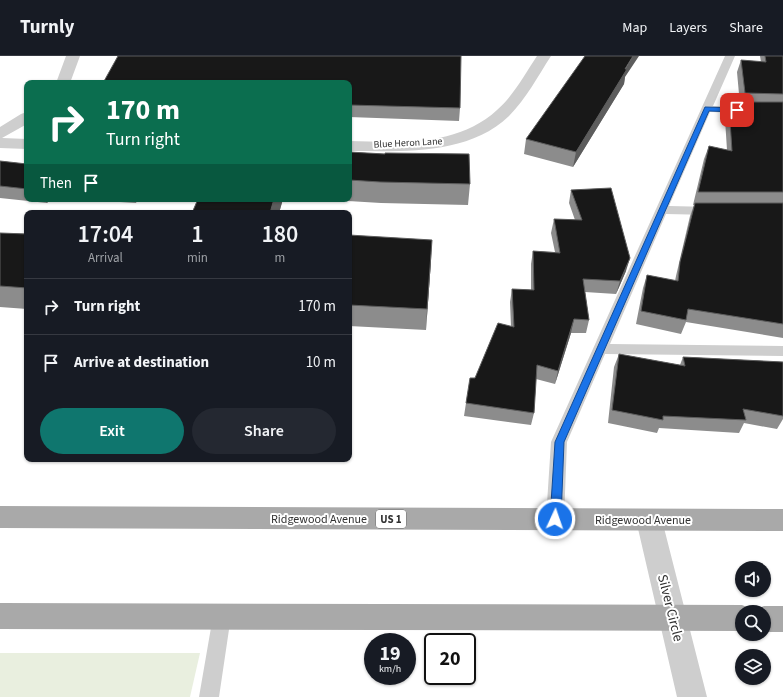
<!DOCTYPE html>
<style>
:root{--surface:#171b24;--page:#242831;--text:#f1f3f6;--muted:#9ea1a6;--line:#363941;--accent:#0f766e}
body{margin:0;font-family:"Source Sans 3",sans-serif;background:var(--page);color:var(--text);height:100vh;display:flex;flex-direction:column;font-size:15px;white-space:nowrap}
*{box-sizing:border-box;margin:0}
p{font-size:13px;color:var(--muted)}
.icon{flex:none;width:22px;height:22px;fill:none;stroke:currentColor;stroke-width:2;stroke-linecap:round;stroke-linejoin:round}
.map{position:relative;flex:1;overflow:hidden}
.side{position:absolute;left:24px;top:154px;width:328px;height:252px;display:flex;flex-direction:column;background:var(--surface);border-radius:8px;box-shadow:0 1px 3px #0004}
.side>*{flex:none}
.guide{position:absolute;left:24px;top:24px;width:328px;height:122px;border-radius:8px;box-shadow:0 1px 3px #0004;background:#0b6e4f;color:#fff;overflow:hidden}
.fabs{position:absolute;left:735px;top:505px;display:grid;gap:8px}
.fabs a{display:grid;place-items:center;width:36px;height:36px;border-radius:50%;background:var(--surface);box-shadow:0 1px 3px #0004;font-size:20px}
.speed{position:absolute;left:364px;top:577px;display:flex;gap:8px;font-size:20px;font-weight:700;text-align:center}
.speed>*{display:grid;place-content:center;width:52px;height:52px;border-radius:50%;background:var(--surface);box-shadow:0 1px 3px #0004;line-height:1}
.speed small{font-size:10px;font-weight:400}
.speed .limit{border:2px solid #111;border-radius:6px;background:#fff;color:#111}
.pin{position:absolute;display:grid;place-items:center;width:34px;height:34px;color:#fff;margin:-17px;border-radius:8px;box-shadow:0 2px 6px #0006}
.me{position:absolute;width:44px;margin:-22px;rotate:3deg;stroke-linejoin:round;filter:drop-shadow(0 0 3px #0008)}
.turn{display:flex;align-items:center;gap:14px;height:84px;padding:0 16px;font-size:18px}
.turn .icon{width:52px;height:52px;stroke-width:2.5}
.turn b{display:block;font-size:28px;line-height:34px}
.then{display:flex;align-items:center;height:38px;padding:0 16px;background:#0003;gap:8px;font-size:15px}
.eta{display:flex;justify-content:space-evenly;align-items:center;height:68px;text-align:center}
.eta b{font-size:24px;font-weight:600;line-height:28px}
.cta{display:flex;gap:8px;margin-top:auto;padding:8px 16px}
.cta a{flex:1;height:46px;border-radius:24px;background:var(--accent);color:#fff;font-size:16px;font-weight:600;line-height:46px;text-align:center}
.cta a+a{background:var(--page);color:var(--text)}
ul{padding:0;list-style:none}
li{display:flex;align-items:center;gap:12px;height:56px;padding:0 16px;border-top:1px solid var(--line)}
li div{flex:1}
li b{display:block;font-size:15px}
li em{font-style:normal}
header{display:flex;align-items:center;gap:24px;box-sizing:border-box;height:56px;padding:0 20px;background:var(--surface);border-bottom:1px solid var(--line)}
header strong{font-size:19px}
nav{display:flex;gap:22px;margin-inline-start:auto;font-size:14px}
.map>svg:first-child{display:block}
</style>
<header>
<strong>Turnly</strong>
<nav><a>Map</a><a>Layers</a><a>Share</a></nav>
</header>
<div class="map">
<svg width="783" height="641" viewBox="0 0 783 641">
<rect width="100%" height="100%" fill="#fff"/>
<!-- green -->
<path fill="#e9efdf" d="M 0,597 L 200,597 L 190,641 L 0,641 Z"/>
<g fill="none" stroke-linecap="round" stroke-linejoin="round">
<!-- lane -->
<path fill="#cecece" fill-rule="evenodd" d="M 725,0 L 735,0 L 713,50 L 783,52 L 783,58 L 710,56 L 669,150 L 712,151 L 716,152 L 718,155 L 716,158 L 712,159 L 666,158 L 610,288 L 783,290 L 783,300 L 605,298 L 567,386 L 564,463 L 561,468 L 555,471 L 549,468 L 546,463 L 551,386 Z
M 222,551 L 229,554 L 231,560 L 219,641 L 199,641 L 213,560 L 215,554 Z"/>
<!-- street -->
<path fill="#cecece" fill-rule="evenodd" d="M 66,0 L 80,0 L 70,27 L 56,27 Z
M 537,0 L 551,0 C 538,20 526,43 509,60 C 467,100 402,95 349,95 L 349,85 C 400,86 457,91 497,54 C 514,39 525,18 537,0 Z
M 27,56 L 27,68 L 2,82 L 27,83 L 27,93 L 0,92 L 0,71 L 21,58 Z
M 649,453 L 658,456 L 662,464 L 707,641 L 677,641 L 636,464 L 640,456 Z"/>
<!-- primary -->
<path fill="#a9a9a9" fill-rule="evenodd" d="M 0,450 L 783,453 L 783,475 L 0,472 Z
M 0,547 L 742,549 L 752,553 L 753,556 L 754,554 L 764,550 L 783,550 L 783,576 L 764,576 L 764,556 L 742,556 L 742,575 L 0,573 Z"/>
</g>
<!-- wall -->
<path fill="#8c8c8c" d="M 760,0 L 783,0 L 783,282 L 686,266 L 681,278 L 636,268 L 643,232 L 647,219 L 675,225 L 676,220 L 690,160 L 694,149 L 693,149 L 704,103 L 709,90 L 727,94 L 725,63 L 729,50 L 744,52 L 745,49 L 740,49 L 737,16 L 741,4 L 761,6 Z
M 625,21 L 624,28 L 573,111 L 524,98 L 526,83 Z
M 349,27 L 460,52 L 459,65 L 349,61 Z
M 349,96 L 385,98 L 470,128 L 468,149 L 381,147 L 315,143 L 349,143 Z
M 0,105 L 27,108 L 27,143 L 50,143 L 47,147 L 0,142 Z
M 571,134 L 626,215 L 616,238 L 585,236 L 589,264 L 586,277 L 571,277 L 555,328 L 536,323 L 534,357 L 531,369 L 464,360 L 466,347 L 475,322 L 511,271 L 510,246 L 512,233 L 531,234 L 531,208 L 533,195 L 555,196 L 551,177 L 554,163 L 575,164 L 569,147 Z
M 72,143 L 283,143 L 279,157 L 192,157 L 197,145 L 137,145 L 136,147 Z
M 0,177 L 27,178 L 27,253 L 0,251 Z
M 349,179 L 431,205 L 426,274 L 349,270 Z
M 619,298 L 680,309 L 683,301 L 783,306 L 783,363 L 777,373 L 744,367 L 739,377 L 659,372 L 657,377 L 608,367 L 614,311 Z"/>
<!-- shaded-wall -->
<path fill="#5d5d5d" d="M 633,0 L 639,0 L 625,21 L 624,28 L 573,111 L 576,96 Z
M 45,143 L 50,143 L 47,147 Z
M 274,143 L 283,143 L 279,157 L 270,157 Z
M 432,184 L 431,205 L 426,274 L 427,253 Z
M 630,202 L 626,215 L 616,238 L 620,225 Z
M 574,263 L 571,277 L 555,328 L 558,315 Z"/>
<!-- building -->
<path fill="#181818" stroke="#5d5d5d" d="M 118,0 L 461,0 L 460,52 L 349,49 L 349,27 L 103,27 Z
M 585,0 L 633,0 L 625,13 L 627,13 L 576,96 L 526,83 Z
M 765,0 L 783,0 L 783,38 L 745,37 L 741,4 L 766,6 Z
M 746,46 L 783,46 L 783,136 L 698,136 L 709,90 L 732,95 L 729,50 L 747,53 Z
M 349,96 L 385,98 L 385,97 L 469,98 L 470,128 L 380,126 L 349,124 Z
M 0,105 L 27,108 L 27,133 L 0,130 Z
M 611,132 L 630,202 L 620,225 L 583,223 L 589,264 L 574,263 L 558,315 L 537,309 L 534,357 L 466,347 L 470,322 L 475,322 L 498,267 L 514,271 L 512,233 L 534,234 L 533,195 L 560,197 L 554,163 L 582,164 L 571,134 Z
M 198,143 L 274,143 L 270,157 L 192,157 Z
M 695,147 L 783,147 L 783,268 L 688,253 L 686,264 L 641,255 L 647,219 L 678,225 L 680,206 Z
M 0,177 L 27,178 L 27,232 L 0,230 Z
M 349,179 L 432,184 L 427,253 L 349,249 Z
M 619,298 L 685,310 L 683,301 L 783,306 L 783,360 L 743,353 L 746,364 L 663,360 L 663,364 L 612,354 Z"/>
<!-- route -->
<path fill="#1a73e8" stroke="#114b97" d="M 705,51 L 737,52 L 741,54 L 737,56 L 709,55 L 564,386 L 561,463 L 559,466 L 555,468 L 552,466 L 550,463 L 555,386 Z"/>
<g text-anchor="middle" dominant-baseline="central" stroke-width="4" stroke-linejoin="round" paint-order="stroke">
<!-- far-street labels -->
<g font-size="10" fill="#313131" stroke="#fff">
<text transform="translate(408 87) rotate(-3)">Blue Heron Lane</text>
</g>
<!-- shield labels -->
<rect fill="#fff" stroke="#6f6f6f" stroke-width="1" x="376" y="454" width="30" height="18" rx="3"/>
<g font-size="11" font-weight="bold" fill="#313131">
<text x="391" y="463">US 1</text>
</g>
<!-- street labels -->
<g font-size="12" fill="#313131" stroke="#fff">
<text x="319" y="463">Ridgewood Avenue</text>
<text x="643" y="464">Ridgewood Avenue</text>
</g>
<!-- near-street labels -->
<g font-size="14" fill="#313131" stroke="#fff">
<text transform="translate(670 552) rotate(76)">Silver Circle</text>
</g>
</g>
</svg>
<div class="fabs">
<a><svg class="icon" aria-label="sound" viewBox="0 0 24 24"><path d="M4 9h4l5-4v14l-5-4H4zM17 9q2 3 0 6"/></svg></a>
<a><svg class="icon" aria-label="search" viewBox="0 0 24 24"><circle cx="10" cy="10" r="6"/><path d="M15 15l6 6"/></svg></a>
<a><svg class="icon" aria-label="layers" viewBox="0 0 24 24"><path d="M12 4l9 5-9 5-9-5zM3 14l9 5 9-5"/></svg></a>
</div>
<div class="speed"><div>19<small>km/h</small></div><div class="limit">20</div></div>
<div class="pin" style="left:737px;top:54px;background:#d93025"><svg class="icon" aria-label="arrive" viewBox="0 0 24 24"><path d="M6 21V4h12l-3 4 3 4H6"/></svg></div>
<svg class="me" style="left:555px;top:463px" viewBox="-20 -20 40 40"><circle r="17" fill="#1a73e8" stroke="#fff" stroke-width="3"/><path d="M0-11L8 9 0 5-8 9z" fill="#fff"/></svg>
<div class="guide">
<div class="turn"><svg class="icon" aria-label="right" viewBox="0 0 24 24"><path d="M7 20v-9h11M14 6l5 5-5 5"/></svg><div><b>170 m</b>Turn right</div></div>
<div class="then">Then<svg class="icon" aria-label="arrive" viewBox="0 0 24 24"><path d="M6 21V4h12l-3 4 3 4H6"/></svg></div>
</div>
<section class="side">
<div class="eta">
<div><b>17:04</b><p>Arrival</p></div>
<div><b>1</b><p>min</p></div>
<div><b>180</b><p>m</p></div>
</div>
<ul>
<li><svg class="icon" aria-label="right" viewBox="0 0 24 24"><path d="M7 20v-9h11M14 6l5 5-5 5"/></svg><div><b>Turn right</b></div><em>170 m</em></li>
<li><svg class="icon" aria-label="arrive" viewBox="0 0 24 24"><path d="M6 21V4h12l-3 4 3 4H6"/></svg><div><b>Arrive at destination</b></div><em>10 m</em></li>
</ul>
<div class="cta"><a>Exit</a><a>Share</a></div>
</section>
</div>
